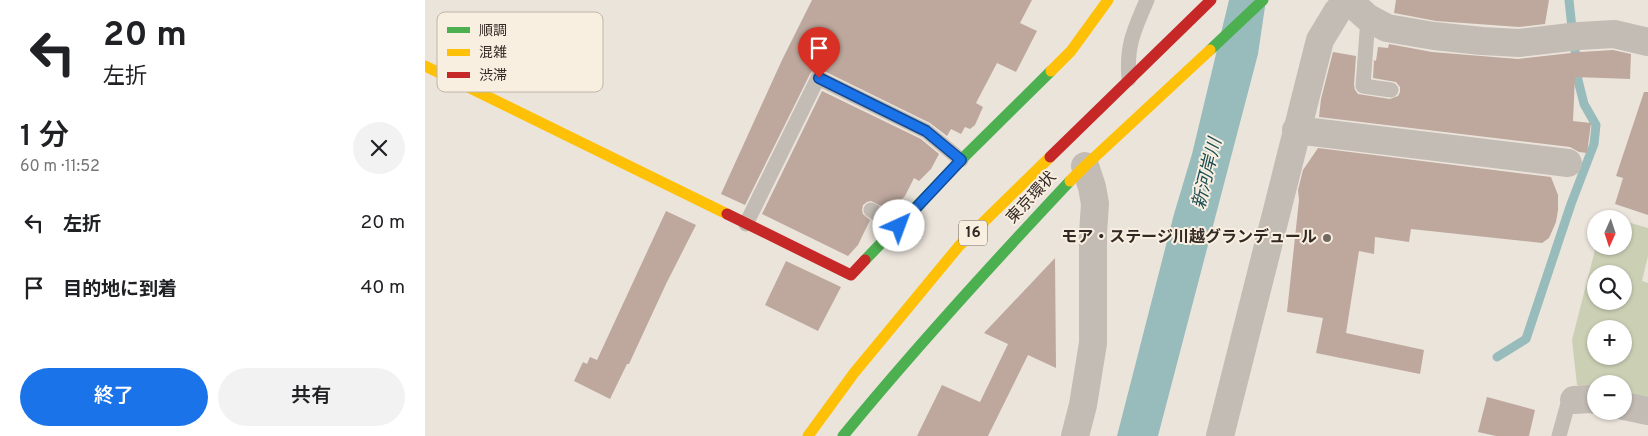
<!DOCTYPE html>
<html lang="ja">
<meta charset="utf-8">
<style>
:root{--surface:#fff;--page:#f2f2f2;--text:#202124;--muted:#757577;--accent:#1a73e8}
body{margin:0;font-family:Overpass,"Noto Sans JP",sans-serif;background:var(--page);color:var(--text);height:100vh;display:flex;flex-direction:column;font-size:19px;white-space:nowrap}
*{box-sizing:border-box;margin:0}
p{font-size:16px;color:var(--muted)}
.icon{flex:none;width:28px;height:28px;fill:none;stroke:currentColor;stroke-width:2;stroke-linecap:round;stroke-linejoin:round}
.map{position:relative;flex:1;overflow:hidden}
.panel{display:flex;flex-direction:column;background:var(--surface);width:425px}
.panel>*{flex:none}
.banner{background:#fff;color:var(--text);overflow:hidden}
.needle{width:32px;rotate:183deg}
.tools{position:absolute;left:1162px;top:210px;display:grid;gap:10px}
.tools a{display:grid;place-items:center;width:45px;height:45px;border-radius:50%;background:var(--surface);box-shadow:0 1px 4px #0004;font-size:25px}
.pin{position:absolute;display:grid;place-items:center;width:42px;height:42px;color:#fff;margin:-51px -21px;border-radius:50% 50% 50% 0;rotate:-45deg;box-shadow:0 0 5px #0007}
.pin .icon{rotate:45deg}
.me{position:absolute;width:55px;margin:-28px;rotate:43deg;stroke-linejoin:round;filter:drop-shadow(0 0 4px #0008)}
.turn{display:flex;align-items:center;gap:18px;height:105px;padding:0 20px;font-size:22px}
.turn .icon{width:65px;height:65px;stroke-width:2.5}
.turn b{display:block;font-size:35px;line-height:42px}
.round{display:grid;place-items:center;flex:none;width:52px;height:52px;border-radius:26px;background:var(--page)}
.headline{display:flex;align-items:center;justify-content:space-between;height:85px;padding:0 20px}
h1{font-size:30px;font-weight:600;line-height:38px}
.button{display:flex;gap:10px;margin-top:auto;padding:10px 20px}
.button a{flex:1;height:58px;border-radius:30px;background:var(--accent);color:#fff;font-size:20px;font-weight:600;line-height:58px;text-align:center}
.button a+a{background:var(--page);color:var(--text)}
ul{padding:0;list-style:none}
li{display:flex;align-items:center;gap:15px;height:65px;padding:0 20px}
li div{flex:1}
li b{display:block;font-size:19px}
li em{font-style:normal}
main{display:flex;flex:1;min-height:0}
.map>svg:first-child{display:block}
</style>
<main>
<section class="panel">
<div class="banner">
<div class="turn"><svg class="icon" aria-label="left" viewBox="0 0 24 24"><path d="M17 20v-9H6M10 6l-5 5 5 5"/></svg><div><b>20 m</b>左折</div></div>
</div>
<div class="headline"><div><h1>1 分</h1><p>60 m · 11:52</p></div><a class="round"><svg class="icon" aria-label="close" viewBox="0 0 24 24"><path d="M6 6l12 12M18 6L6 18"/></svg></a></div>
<ul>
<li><svg class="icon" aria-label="left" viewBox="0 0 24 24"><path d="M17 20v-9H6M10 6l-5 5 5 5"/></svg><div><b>左折</b></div><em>20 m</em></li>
<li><svg class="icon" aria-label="arrive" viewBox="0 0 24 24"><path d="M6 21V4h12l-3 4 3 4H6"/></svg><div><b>目的地に到着</b></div><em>40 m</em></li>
</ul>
<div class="button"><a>終了</a><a>共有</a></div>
</section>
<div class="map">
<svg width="1223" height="436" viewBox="0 0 1223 436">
<rect width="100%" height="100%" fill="#ebe4db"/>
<!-- green -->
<path fill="#cbd0b5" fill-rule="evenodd" d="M 1199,221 L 1223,228 L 1223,256 L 1217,281 L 1223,283 L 1223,401 L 1199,396 L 1199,384 L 1171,384 L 1171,389 L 1152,385 L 1147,340 L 1171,246 L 1199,246 ZM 1171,274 L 1199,274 L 1199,301 L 1171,301 ZM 1171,329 L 1199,329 L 1199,356 L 1171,356 Z"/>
<!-- water -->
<path fill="#98bbbc" d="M 804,0 L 841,0 L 833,54 L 733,436 L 692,436 L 749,214 L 767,154 Z"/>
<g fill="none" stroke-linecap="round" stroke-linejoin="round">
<!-- stream -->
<path stroke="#98bbbc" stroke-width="9" d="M 1144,0 L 1147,28
M 1072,357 L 1101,339 L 1146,204 L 1169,144 L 1171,125 L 1159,104 L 1153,80 L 1150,50"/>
</g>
<!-- building -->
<path fill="#bea89d" d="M 387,0 L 607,0 L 595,23 L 612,31 L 591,72 L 572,63 L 551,103 L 558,107 L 550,125 L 545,129 L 540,127 L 536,134 L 526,129 L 522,136 L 505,123 L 397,70 L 388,70 L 385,74 L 320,205 L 296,194 L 357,60 Z
M 971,0 L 1124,0 L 1120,24 L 1094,27 L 1011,21 L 969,13 Z
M 964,44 L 1007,52 L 1093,59 L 1155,52 L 1188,50 L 1206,54 L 1205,79 L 1150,77 L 1148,121 L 1166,123 L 1162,153 L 1154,152 L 1145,147 L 894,117 L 896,99 L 908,52 L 931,56 L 929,85 L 930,90 L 933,94 L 965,99 L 973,96 L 975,92 L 975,87 L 971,82 L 948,78 L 949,60 L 951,61 L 953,47 L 963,48 Z
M 397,91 L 496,139 L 514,154 L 506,169 L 494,181 L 489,178 L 480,196 L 466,211 L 446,201 L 442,202 L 438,205 L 437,210 L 438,214 L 445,220 L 433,245 L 423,256 L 337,214 Z
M 1219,92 L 1223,92 L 1223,215 L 1190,204 L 1198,178 L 1191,176 Z
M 893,148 L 1126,177 L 1133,195 L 1133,210 L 1131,222 L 1124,238 L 1117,243 L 986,229 L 984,242 L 950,237 L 949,254 L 934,251 L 921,333 L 999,350 L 995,374 L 891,353 L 898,318 L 862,312 L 874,200 L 873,190 L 878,170 Z
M 241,211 L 271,225 L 241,284 L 204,364 L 202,364 L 185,399 L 149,381 L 158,362 L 162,364 L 165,357 L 172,360 Z
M 630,258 L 631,368 L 603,355 L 563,436 L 492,436 L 517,385 L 555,402 L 583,344 L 559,333 Z
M 361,261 L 416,287 L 393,331 L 340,305 Z
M 1062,397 L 1110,410 L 1104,436 L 1071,436 L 1053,432 Z"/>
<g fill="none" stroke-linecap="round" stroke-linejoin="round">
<!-- lane -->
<path stroke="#c3bcb5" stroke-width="15" d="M 943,18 L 938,86 L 966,90
M 704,79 C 701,46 709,30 722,0
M 446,210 L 474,226
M 321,224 L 393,78 L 501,131 L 536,160
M 1134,436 L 1142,407 L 1149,400"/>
<!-- street -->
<path stroke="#c3bcb5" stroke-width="28" d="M 923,0 L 943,18 L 962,28 L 1009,36 L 1057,41 L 1094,43 L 1154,36 L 1189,34 L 1223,42
M 871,130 L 1143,163
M 1149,400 L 1166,399 L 1171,400
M 1199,406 L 1223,411
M 650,436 L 658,405 L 668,343 L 668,233 L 670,204 L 667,187 L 660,166
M 795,436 L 895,40 L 912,12 L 922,0"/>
<!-- fast -->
<path stroke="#4caf50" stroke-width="11" d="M 785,50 L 838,0
M 440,260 L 536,160 L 626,71
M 418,436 C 490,348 567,264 645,181"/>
<!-- slow -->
<path stroke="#ffc107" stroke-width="11" d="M 0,66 L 302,214
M 626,71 L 646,51 L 683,0
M 645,181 L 660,166 L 785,50
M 383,436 L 429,373 L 534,246 L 625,157"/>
<!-- jam -->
<path stroke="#c62828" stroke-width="11" d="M 625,157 L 786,0
M 302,214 L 426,275 L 440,260"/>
</g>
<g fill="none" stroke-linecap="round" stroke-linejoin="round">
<defs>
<path id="route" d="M 394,78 L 501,131 L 536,160 L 474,226"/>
</defs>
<!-- route casing -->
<use href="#route" stroke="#114b97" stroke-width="12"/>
<!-- route -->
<use href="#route" stroke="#1a73e8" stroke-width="9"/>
</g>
<!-- markers -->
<circle fill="#736a64" stroke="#f9efe1" stroke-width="2" cx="902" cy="238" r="5"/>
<g text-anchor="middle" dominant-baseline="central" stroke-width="4" stroke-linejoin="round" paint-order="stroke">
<!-- shield labels -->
<rect fill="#f9efe1" stroke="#6e645d" stroke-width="1" x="534" y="220.5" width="28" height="25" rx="4"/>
<g font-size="15" font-weight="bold" fill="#332924">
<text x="548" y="233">16</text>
</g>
<!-- street labels -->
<g font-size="16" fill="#332924" stroke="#f9efe1">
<text transform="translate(607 198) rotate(-47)">東京環状</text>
</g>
<!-- poi labels -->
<g font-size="16" font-weight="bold" fill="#332924" stroke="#f9efe1" text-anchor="end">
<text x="892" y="238">モア・ステージ川越グランデュール</text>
</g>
<!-- water labels -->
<g font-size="18" font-style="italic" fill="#1a4e54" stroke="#f9efe1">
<text transform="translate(783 174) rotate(-76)">新河岸川</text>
</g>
</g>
<!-- legend -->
<rect x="12" y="12" width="166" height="80" rx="8" fill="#f9efe1" stroke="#beb4a8" stroke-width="1"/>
<rect x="22" y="27" width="23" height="6" fill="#4caf50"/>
<rect x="22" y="49" width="23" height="7" fill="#ffc107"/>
<rect x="22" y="72" width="23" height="6" fill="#c62828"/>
<g font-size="14" fill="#332924">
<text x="54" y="35">順調</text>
<text x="54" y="57">混雑</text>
<text x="54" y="80">渋滞</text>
</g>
</svg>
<div class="tools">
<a><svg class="needle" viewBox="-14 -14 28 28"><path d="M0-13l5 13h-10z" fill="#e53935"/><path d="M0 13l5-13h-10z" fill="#757577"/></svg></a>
<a><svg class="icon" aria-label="search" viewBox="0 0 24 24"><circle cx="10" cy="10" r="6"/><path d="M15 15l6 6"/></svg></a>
<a>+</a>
<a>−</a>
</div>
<div class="pin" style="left:394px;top:78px;background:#d93025"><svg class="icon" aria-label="arrive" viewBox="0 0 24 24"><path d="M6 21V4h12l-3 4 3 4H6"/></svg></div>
<svg class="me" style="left:474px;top:226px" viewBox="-20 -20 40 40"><circle r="19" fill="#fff"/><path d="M0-13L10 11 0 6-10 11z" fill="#1a73e8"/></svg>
</div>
</main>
